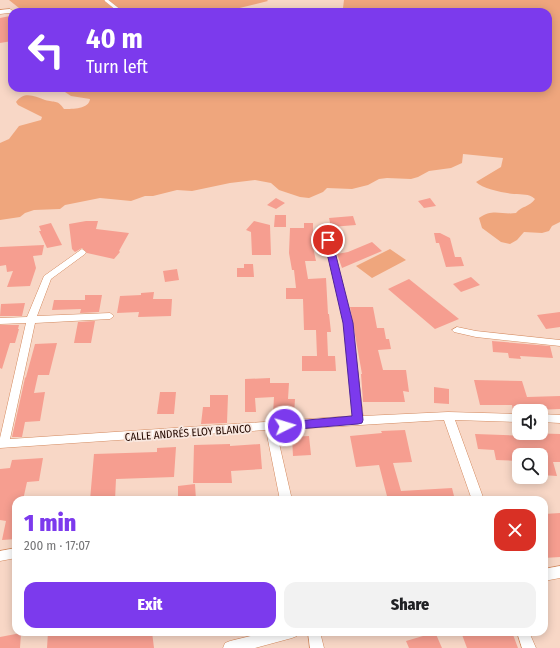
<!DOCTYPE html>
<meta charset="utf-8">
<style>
:root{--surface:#fff;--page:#f2f2f2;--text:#202124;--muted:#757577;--accent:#7c3aed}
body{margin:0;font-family:"Fira Sans Condensed",sans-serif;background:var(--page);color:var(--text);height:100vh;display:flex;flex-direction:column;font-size:15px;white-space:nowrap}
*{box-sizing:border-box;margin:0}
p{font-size:13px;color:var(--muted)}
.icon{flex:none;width:22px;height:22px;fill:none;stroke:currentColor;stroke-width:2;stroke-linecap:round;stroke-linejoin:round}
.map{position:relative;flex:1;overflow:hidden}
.sheet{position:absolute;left:12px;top:496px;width:536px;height:140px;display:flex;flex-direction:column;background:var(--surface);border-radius:12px;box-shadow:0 2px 10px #0003}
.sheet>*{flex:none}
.hud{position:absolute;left:8px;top:8px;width:544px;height:84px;border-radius:12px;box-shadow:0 2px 10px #0003;background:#7c3aed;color:#fff;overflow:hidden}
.controls{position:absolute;left:512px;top:404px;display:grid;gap:8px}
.controls a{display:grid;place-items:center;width:36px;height:36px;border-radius:8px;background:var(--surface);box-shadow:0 2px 10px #0003;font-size:20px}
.pin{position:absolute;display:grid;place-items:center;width:34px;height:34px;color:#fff;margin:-17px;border:2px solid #fff;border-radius:50%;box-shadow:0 1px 4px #0007}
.me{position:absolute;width:44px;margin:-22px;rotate:85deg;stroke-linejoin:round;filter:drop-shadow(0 0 3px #0008)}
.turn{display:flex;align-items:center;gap:14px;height:84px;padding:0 12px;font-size:18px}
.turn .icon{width:52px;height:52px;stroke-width:2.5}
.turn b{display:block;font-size:28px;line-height:34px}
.round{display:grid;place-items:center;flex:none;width:42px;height:42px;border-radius:12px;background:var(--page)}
.head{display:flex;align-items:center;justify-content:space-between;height:68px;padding:0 12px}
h1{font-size:24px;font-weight:800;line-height:30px;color:var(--accent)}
.cta{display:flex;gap:8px;margin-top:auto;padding:8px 12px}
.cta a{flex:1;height:46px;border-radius:12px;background:var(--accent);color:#fff;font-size:16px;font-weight:800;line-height:46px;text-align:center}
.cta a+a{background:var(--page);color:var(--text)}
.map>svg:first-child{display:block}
</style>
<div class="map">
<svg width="560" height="648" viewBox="0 0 560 648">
<rect width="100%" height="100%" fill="#f8d7c6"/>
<!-- green -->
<path fill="#efa67d" d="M 9,0 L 267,0 L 268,1 L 223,12 L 24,12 Z
M 344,0 L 560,0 L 560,222 L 552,226 L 549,231 L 542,233 L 524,232 L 517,240 L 510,244 L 501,242 L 482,228 L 479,218 C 493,208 501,215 516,213 C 521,206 530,207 535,199 C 528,193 523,195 514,194 C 504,193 483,189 476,182 L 501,167 L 503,158 L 463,154 L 462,163 L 451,168 L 429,171 L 418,177 L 411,179 L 387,178 L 379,179 L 368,185 L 352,189 L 327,188 L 323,192 L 309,198 L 300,197 L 279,190 L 271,183 L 255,180 L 230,183 L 192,191 L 177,190 L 153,196 L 145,196 L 131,201 L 100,198 L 65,205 L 60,209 L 34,210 L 25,213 L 20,217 L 0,220 L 0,143 L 9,139 L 19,126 L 41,120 L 42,117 L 18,105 L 16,102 C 24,91 34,96 45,100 C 55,103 57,99 64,109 C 73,109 89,109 90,99 L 71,96 L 59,88 L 548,88 L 548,12 L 336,12 L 343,8 Z
M 390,249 L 406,260 L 372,278 L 356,266 Z"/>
<!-- building -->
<path fill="#f69e90" d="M 10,16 L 12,22 L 12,41 L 0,43 L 0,18 Z
M 276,198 L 285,203 L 276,209 L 267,205 Z
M 430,198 L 436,206 L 424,208 L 418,201 Z
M 275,215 L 286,215 L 286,227 L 274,227 Z
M 353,216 L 356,225 L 331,227 L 329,218 Z
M 86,221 L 98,221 L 96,229 L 129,233 L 119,251 L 120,252 L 114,259 L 87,253 L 82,248 L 75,252 L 72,249 L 69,224 Z
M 254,221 L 270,225 L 271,255 L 252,255 L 251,232 L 246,230 Z
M 51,223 L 62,245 L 47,248 L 39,231 L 41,231 L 39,226 Z
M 304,223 L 313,223 L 313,237 L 322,237 L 324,246 L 313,247 L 316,261 L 305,261 L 308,279 L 326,278 L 328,314 L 329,314 L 331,332 L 327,332 L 328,356 L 335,356 L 336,371 L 302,371 L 302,356 L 317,356 L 316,330 L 304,330 L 303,299 L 286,299 L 286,288 L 296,288 L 294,270 L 292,270 L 289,253 L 290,228 L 304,228 Z
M 434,233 L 440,233 L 450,238 L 455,257 L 461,257 L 464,266 L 446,267 L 439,243 L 436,243 Z
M 372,242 L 382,251 L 342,268 L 337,254 L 348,252 Z
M 44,245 L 42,255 L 33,256 L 36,268 L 30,286 L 7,287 L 13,271 L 7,272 L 6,265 L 0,266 L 0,247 Z
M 244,264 L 253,264 L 254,277 L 237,277 L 237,268 L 244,268 Z
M 177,269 L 179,280 L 165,282 L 163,271 Z
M 471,277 L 480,285 L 461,292 L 453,284 Z
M 409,279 L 459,319 L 435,329 L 388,289 Z
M 154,292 L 153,299 L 172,299 L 171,316 L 138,317 L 139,312 L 117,313 L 120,296 L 141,295 L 141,293 Z
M 85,295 L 102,295 L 99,312 L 80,313 L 81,309 L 52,310 L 54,300 L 85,300 Z
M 25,303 L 22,316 L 0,316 L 1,304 Z
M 350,307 L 373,307 L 377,328 L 384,328 L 386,339 L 389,339 L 391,349 L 378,350 L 383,370 L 406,370 L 409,392 L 403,391 L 405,402 L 363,402 L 361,374 L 362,374 Z
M 560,312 L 560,327 L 546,329 L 537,315 Z
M 95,321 L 91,343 L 74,343 L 78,322 Z
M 0,325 L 19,325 L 18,329 L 19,329 L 15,343 L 10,343 L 2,369 L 0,368 Z
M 492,341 L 550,346 L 553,358 L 520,356 L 521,359 L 509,358 L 508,353 L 493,352 Z
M 57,343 L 49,375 L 38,375 L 34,393 L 45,392 L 40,421 L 25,422 L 22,437 L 12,437 L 25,378 L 26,377 L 35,344 Z
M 270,378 L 270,383 L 289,383 L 288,399 L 295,399 L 294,415 L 273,414 L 274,397 L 255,398 L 256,412 L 245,412 L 245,379 Z
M 474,380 L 522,381 L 527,397 L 560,396 L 560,409 L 513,411 L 512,405 L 480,405 Z
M 434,387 L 449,389 L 449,404 L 434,403 Z
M 160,392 L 176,392 L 174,414 L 157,414 Z
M 210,395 L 228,395 L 227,423 L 201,424 L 203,407 L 210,407 Z
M 405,430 L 412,462 L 393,463 L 401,491 L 452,488 L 455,500 L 388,500 L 379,465 L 356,467 L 350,436 L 382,433 L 381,431 Z
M 525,433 L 560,434 L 560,462 L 553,462 L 557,476 L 541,475 L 541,455 L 519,455 L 519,461 L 496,460 L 494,450 L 478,449 L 475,434 L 526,436 Z
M 309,436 L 311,455 L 293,456 L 292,437 Z
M 230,444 L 230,446 L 260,444 L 262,469 L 231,471 L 232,483 L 193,483 L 194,445 Z
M 176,447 L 174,477 L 116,479 L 115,500 L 90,500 L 94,454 L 157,452 L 157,448 Z
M 43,458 L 39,481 L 27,482 L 23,500 L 16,500 L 16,539 L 2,540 L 6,521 L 0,520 L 0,469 L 10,468 L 12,460 Z
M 195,484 L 196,500 L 178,500 L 178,486 Z
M 560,513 L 560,557 L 544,558 L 544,514 Z
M 48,632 L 152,632 L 154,648 L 47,648 Z
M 421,632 L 435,632 L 442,648 L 409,648 L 406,641 L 423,636 Z
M 461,632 L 512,632 L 518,648 L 467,648 Z
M 21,633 L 20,648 L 0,648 L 0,637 Z"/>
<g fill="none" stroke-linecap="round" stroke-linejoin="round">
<defs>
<path id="service" d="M 106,0 L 121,12"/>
<path id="minor" d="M 10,9 L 14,12 L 12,12 L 12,15 L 9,13 L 0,14 L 0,10 Z
M 325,238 L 328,238 L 332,240 L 352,323 L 363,416 L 448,412 L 519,414 L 519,422 L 455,420 L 484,500 L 472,500 L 444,420 L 276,430 L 292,500 L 280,500 L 266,430 L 0,448 L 0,438 L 26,323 L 0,324 L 0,318 L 27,317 L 44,276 L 82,249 L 86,252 L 85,254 L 51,279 L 37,316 L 110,313 L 114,316 L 110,319 L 35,323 L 10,439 L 353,416 L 344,323 L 324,240 Z
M 457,327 L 476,331 L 560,340 L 560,346 L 476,337 L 454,332 L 452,330 Z
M 541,414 L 560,415 L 560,423 L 541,422 Z
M 16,548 L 16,558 L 0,561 L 0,551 Z
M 560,566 L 560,578 L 544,581 L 544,569 Z
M 267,632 L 298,632 L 297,636 L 292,638 L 255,648 L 223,648 L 225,643 L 230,641 Z
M 308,632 L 320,632 L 324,648 L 310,648 Z
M 517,632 L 529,632 L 536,648 L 522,648 Z"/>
</defs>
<!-- service casing -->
<use href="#service" stroke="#d3895e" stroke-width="3.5"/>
<!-- minor casing -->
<use href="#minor" stroke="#d3895e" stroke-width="1"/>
<!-- service -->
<use href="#service" stroke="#fff" stroke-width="3"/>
<!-- minor -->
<use href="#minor" fill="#fff" fill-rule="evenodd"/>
</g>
<!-- route -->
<path fill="#7c3aed" stroke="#51269a" d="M 328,237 L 332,240 L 353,323 L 363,420 L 362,423 L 358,424 L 285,430 L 281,429 L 280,426 L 281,423 L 285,422 L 352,416 L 343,323 L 324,240 Z"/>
<g text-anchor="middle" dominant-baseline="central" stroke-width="3.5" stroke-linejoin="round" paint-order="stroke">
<!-- street labels -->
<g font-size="11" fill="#240900" stroke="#f9e8e0">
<text transform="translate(188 433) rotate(-4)">CALLE ANDRÉS ELOY BLANCO</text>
</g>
</g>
</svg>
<div class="controls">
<a><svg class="icon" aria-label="sound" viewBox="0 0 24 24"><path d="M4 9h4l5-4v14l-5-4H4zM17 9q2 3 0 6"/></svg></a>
<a><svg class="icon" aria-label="search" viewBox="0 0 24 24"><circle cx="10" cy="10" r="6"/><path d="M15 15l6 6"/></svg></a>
</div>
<div class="pin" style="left:328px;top:240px;background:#d93025"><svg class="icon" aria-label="arrive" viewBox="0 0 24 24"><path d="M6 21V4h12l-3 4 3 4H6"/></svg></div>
<svg class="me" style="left:285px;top:426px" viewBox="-20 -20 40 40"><circle r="17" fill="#7c3aed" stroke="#fff" stroke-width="3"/><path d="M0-11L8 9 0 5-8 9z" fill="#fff"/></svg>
<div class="hud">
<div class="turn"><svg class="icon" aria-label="left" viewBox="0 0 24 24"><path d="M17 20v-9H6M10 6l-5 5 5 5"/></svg><div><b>40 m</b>Turn left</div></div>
</div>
<section class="sheet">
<div class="head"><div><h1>1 min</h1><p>200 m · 17:07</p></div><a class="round" style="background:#d93025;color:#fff"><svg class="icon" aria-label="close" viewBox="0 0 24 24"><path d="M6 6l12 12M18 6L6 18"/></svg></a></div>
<div class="cta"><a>Exit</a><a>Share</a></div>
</section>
</div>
